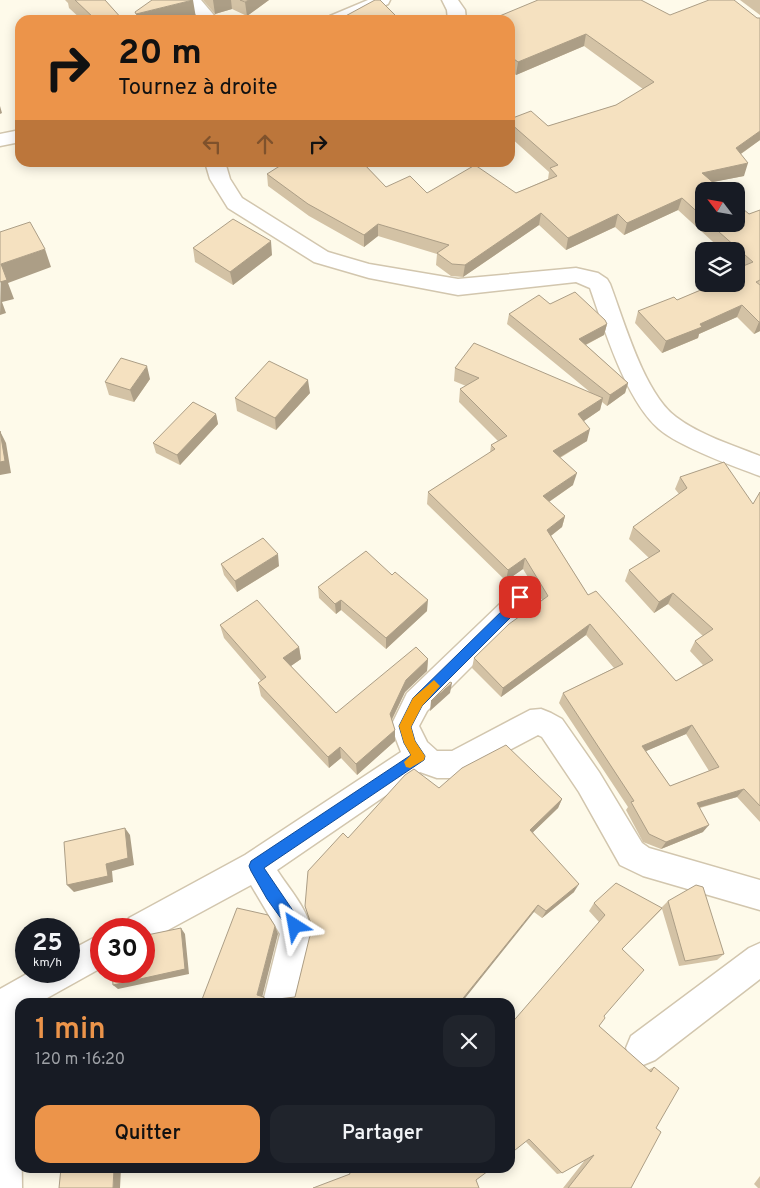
<!DOCTYPE html>
<html lang="fr">
<meta charset="utf-8">
<style>
:root{--surface:#171b24;--page:#20242c;--text:#f1f3f6;--muted:#9ea1a6;--accent:#ec944a}
body{margin:0;font-family:Overpass,sans-serif;background:var(--page);color:var(--text);height:100vh;display:flex;flex-direction:column;font-size:19px;white-space:nowrap}
*{box-sizing:border-box;margin:0}
p{font-size:16px;color:var(--muted)}
.icon{flex:none;width:28px;height:28px;fill:none;stroke:currentColor;stroke-width:2;stroke-linecap:round;stroke-linejoin:round}
.map{position:relative;flex:1;overflow:hidden}
.side{position:absolute;left:15px;top:998px;width:500px;height:175px;display:flex;flex-direction:column;background:var(--surface);border-radius:15px;box-shadow:0 2px 12px #0003}
.side>*{flex:none}
.hud{position:absolute;left:15px;top:15px;width:500px;height:152px;border-radius:15px;box-shadow:0 2px 12px #0003;background:#ec944a;color:#111;overflow:hidden}
.needle{width:32px;rotate:301deg}
.controls{position:absolute;left:695px;top:182px;display:grid;gap:10px}
.controls a{display:grid;place-items:center;width:50px;height:50px;border-radius:10px;background:var(--surface);box-shadow:0 2px 12px #0003;font-size:25px}
.speed{position:absolute;left:15px;top:918px;display:flex;gap:10px;font-size:25px;font-weight:700;text-align:center}
.speed>*{display:grid;place-content:center;width:65px;height:65px;border-radius:50%;background:var(--surface);box-shadow:0 2px 12px #0003;line-height:1}
.speed small{font-size:12px;font-weight:400}
.speed .limit{border:8px solid #d22;background:#fff;color:#111}
.pin{position:absolute;display:grid;place-items:center;width:42px;height:42px;color:#fff;margin:-21px;border-radius:10px;box-shadow:0 2px 8px #0006}
.me{position:absolute;width:55px;margin:-28px;rotate:326deg;stroke-linejoin:round;filter:drop-shadow(0 0 4px #0008)}
.turn{display:flex;align-items:center;gap:18px;height:105px;padding:0 20px;font-size:22px}
.turn .icon{width:65px;height:65px;stroke-width:2.5}
.turn b{display:block;font-size:35px;line-height:42px}
.lanes{display:flex;align-items:center;height:48px;padding:0 20px;background:#0003;justify-content:center;gap:25px;direction:ltr}
.lanes .off{opacity:.35}
.round{display:grid;place-items:center;flex:none;width:52px;height:52px;border-radius:15px;background:var(--page)}
.overview{display:flex;align-items:center;justify-content:space-between;height:85px;padding:0 20px}
h1{font-size:30px;font-weight:600;line-height:38px;color:var(--accent)}
.button{display:flex;gap:10px;margin-top:auto;padding:10px 20px}
.button a{flex:1;height:58px;border-radius:15px;background:var(--accent);color:#111;font-size:20px;font-weight:600;line-height:58px;text-align:center}
.button a+a{background:var(--page);color:var(--text)}
.map>svg:first-child{display:block}
</style>
<div class="map">
<svg width="760" height="1188" viewBox="0 0 760 1188">
<rect width="100%" height="100%" fill="#fefaea"/>
<g fill="none" stroke-linecap="round" stroke-linejoin="round">
<defs>
<path id="street" d="M 184,0 L 201,0 L 218,20 L 200,20 Z
M 368,0 L 390,0 L 388,4 L 351,20 L 327,20 L 330,16 Z
M 442,0 L 458,0 L 465,10 L 466,20 L 448,20 L 447,10 Z
M 20,130 L 20,142 L 0,146 L 0,134 Z
M 205,162 L 225,162 L 230,179 L 242,198 L 328,252 L 369,264 L 458,279 L 576,268 L 598,273 L 607,279 L 610,284 C 624,321 644,393 676,417 C 700,435 732,445 760,456 L 760,476 C 735,467 678,446 659,429 C 626,401 604,328 590,288 L 576,282 L 458,295 L 369,278 L 314,262 L 228,208 L 210,179 Z
M 520,586 L 529,589 L 533,597 L 522,616 L 427,711 L 419,726 L 427,742 L 437,751 L 452,751 L 530,710 L 541,709 L 551,713 L 562,719 L 599,772 L 642,843 L 649,848 L 760,880 L 760,910 L 643,876 L 620,865 L 579,792 L 542,737 L 538,735 L 456,778 L 437,778 L 420,772 L 277,870 C 289,889 309,910 312,934 L 295,1002 L 263,1002 L 280,934 L 251,885 L 144,943 L 144,929 L 124,929 L 129,918 L 245,855 L 401,752 L 391,726 L 407,693 L 504,600 L 511,589 Z
M 101,934 L 101,968 L 40,1002 L 20,1002 L 20,1014 L 17,1016 L 20,1044 L 22,1188 L 0,1188 L 0,989 L 32,971 L 69,971 L 69,951 Z
M 760,943 L 760,979 L 655,1060 L 643,1065 L 631,1060 L 626,1048 L 631,1036 L 749,948 Z"/>
</defs>
<!-- street casing -->
<use href="#street" stroke="#d2c6ae" stroke-width="3"/>
<!-- street -->
<use href="#street" fill="#fff" fill-rule="evenodd"/>
</g>
<!-- wall -->
<path fill="#d3c2a5" fill-rule="evenodd" d="M 65,0 L 105,0 L 123,20 L 82,20 L 69,8 L 68,3 Z
M 203,0 L 269,0 L 247,16 L 232,9 L 215,14 Z
M 740,0 L 760,0 L 760,15 Z
M 670,15 L 760,18 L 760,140 L 741,154 L 744,176 L 712,182 L 704,191 L 704,224 L 736,224 L 749,214 L 760,210 L 760,331 L 754,334 L 737,317 L 699,334 L 698,338 L 662,353 L 635,323 L 638,311 L 677,300 L 712,285 L 713,284 L 736,284 L 741,267 L 736,263 L 736,251 L 723,251 L 678,210 L 624,235 L 615,227 L 566,250 L 539,225 L 463,277 L 451,276 L 436,265 L 437,254 L 378,236 L 364,247 L 309,216 L 268,186 L 267,174 L 365,165 L 386,187 L 427,193 L 516,193 L 548,179 L 549,172 L 510,137 L 510,119 L 548,126 L 616,105 L 643,89 L 584,46 L 516,75 L 510,70 L 510,20 Z
M 193,248 L 272,255 L 233,285 L 195,262 Z
M 550,304 L 607,324 L 604,335 L 586,345 L 628,383 L 625,393 L 607,406 L 602,402 L 600,410 L 584,421 L 587,441 L 560,458 L 573,485 L 549,502 L 565,516 L 562,527 L 551,536 L 588,595 L 676,681 L 703,665 L 690,651 L 695,641 L 703,636 L 668,604 L 654,613 L 625,581 L 629,570 L 649,558 L 629,539 L 633,527 L 679,494 L 675,489 L 680,477 L 753,504 L 760,492 L 760,822 L 737,797 L 700,808 L 703,832 L 661,849 L 643,842 L 626,810 L 628,807 L 559,703 L 563,693 L 614,668 L 586,635 L 501,697 L 472,668 L 474,658 L 542,600 L 523,569 L 506,581 L 427,504 L 428,492 L 490,453 L 491,445 L 498,441 L 459,402 L 460,389 L 466,386 L 454,381 L 455,368 L 590,392 L 507,324 L 509,314 ZM 686,734 L 709,771 L 670,786 L 646,751 Z
M 150,379 L 134,402 L 109,395 L 105,382 Z
M 310,393 L 276,430 L 237,411 L 235,398 Z
M 216,414 L 218,424 L 180,465 L 156,453 L 153,443 Z
M 221,564 L 279,566 L 237,592 L 224,575 Z
M 318,587 L 427,611 L 386,649 L 341,610 L 336,614 L 319,598 Z
M 220,625 L 299,647 L 301,659 L 291,666 L 336,713 L 428,659 L 427,671 L 405,692 L 392,720 L 395,741 L 357,775 L 341,758 L 329,768 L 261,696 L 258,683 L 261,681 L 224,638 Z
M 439,788 L 562,799 L 558,808 L 533,832 L 574,892 L 542,918 L 534,912 L 295,997 L 312,928 L 305,906 L 348,838 Z
M 668,901 L 724,954 L 717,960 L 679,966 L 662,909 L 622,949 L 604,1016 L 599,1026 L 648,1070 L 654,1067 L 656,1128 L 631,1188 L 563,1188 L 585,1160 L 562,1173 L 557,1174 L 526,1142 L 599,922 L 589,911 L 594,903 L 662,908 L 662,907 Z
M 760,1176 L 760,1188 L 758,1188 L 754,1184 Z"/>
<!-- shaded-wall -->
<path fill="#ac9e86" d="M 193,0 L 196,18 L 190,20 L 137,20 L 136,14 Z
M 213,0 L 231,0 L 232,9 L 215,14 Z
M 249,0 L 269,0 L 247,16 L 245,2 Z
M 586,34 L 584,46 L 516,75 L 518,62 Z
M 0,106 L 2,113 L 0,114 Z
M 760,131 L 760,140 L 732,160 L 736,148 Z
M 357,162 L 370,162 L 357,170 Z
M 748,163 L 744,176 L 698,185 L 702,173 Z
M 682,198 L 678,210 L 624,235 L 627,223 Z
M 541,213 L 539,225 L 463,277 L 465,265 Z
M 618,214 L 615,227 L 566,250 L 568,238 Z
M 378,224 L 378,236 L 364,247 L 364,235 Z
M 271,241 L 272,255 L 233,285 L 230,272 Z
M 45,249 L 51,267 L 8,283 L 14,299 L 2,302 L 6,313 L 0,315 L 1,264 Z
M 742,305 L 737,317 L 699,334 L 698,338 L 662,353 L 666,341 L 700,324 Z
M 759,322 L 760,322 L 760,331 L 754,334 Z
M 607,324 L 604,335 L 577,349 L 579,339 Z
M 147,366 L 150,379 L 134,402 L 130,390 Z
M 308,380 L 310,393 L 276,430 L 275,418 Z
M 628,383 L 625,393 L 607,406 L 610,395 Z
M 603,398 L 600,410 L 575,427 L 578,414 Z
M 216,414 L 218,424 L 180,465 L 177,455 Z
M 590,429 L 587,441 L 550,463 L 553,451 Z
M 0,431 L 6,443 L 11,473 L 0,475 Z
M 577,473 L 573,485 L 540,508 L 543,496 Z
M 565,516 L 562,527 L 544,541 L 547,530 Z
M 278,554 L 279,566 L 237,592 L 235,581 Z
M 525,558 L 523,569 L 506,581 L 508,570 Z
M 673,593 L 668,604 L 654,613 L 659,602 Z
M 341,600 L 341,610 L 336,614 L 335,604 Z
M 428,600 L 427,611 L 386,649 L 386,638 Z
M 590,624 L 586,635 L 501,697 L 503,688 Z
M 299,647 L 301,659 L 285,670 L 283,658 Z
M 428,659 L 427,671 L 405,692 L 389,725 L 390,714 L 406,680 Z
M 452,683 L 450,693 L 430,711 L 431,701 Z
M 692,725 L 686,734 L 637,755 L 642,746 Z
M 395,730 L 395,741 L 357,775 L 356,764 Z
M 340,747 L 341,758 L 329,768 L 328,757 Z
M 744,789 L 737,797 L 690,810 L 697,803 Z
M 562,799 L 558,808 L 526,839 L 530,830 Z
M 709,825 L 703,832 L 661,849 L 666,842 Z
M 125,828 L 130,835 L 134,865 L 112,871 L 113,882 L 74,892 L 67,885 L 106,864 Z
M 579,884 L 574,892 L 542,918 L 546,911 Z
M 538,905 L 534,912 L 462,1002 L 460,1002 Z
M 275,926 L 278,934 L 261,1002 L 257,995 Z
M 181,928 L 185,934 L 189,974 L 118,989 L 113,985 Z
M 264,997 L 267,1002 L 263,1002 Z
M 114,1168 L 121,1168 L 120,1188 L 113,1188 Z"/>
<!-- building -->
<path fill="#f5e1c0" stroke="#ac9e86" fill-rule="evenodd" d="M 75,0 L 105,0 L 123,20 L 96,20 Z
M 152,0 L 193,0 L 136,14 L 135,12 Z
M 240,0 L 249,0 L 245,2 Z
M 375,0 L 380,0 L 400,20 L 342,20 L 340,19 Z
M 538,0 L 641,0 L 670,15 L 709,0 L 734,0 L 757,18 L 760,18 L 760,131 L 736,148 L 748,163 L 702,173 L 723,191 L 704,191 L 704,218 L 682,198 L 627,223 L 618,214 L 568,238 L 541,213 L 465,265 L 452,264 L 437,253 L 449,245 L 378,224 L 364,235 L 308,204 L 267,174 L 286,162 L 362,162 L 386,187 L 410,176 L 427,193 L 475,165 L 516,193 L 557,176 L 550,168 L 558,165 L 510,123 L 510,119 L 531,111 L 548,126 L 616,105 L 654,82 L 586,34 L 518,62 L 510,56 L 510,20 L 490,20 Z
M 736,203 L 749,214 L 760,210 L 760,280 L 756,282 L 760,285 L 760,322 L 759,322 L 742,305 L 700,324 L 702,327 L 666,341 L 638,311 L 674,297 L 677,300 L 715,284 L 736,284 L 736,269 L 753,262 L 710,224 L 736,224 Z
M 233,219 L 271,241 L 230,272 L 193,248 Z
M 30,222 L 45,249 L 1,264 L 7,280 L 0,282 L 0,232 Z
M 575,292 L 605,320 L 607,324 L 579,339 L 628,383 L 610,395 L 509,314 L 539,295 L 550,304 Z
M 474,343 L 603,398 L 578,414 L 590,429 L 553,451 L 577,473 L 543,496 L 565,516 L 547,530 L 588,595 L 596,591 L 676,681 L 713,660 L 695,641 L 713,629 L 673,593 L 659,602 L 629,570 L 660,551 L 633,527 L 687,488 L 680,477 L 724,462 L 753,504 L 760,492 L 760,806 L 744,789 L 697,803 L 709,825 L 666,842 L 649,834 L 631,802 L 634,801 L 563,693 L 623,664 L 590,624 L 503,688 L 474,658 L 509,624 L 548,596 L 525,558 L 508,570 L 428,492 L 495,449 L 491,445 L 507,436 L 460,389 L 479,378 L 455,368 ZM 692,725 L 719,767 L 670,786 L 642,746 Z
M 121,358 L 147,366 L 130,390 L 105,382 Z
M 269,361 L 308,380 L 275,418 L 235,398 Z
M 193,402 L 216,414 L 177,455 L 153,443 Z
M 0,431 L 5,461 L 0,462 Z
M 263,538 L 278,554 L 235,581 L 221,564 Z
M 366,551 L 392,575 L 395,572 L 428,600 L 386,638 L 341,600 L 335,604 L 318,587 Z
M 257,600 L 299,647 L 283,658 L 336,713 L 416,647 L 428,659 L 406,680 L 390,714 L 395,730 L 356,764 L 340,747 L 328,757 L 258,683 L 266,677 L 220,625 Z
M 450,682 L 452,683 L 431,701 Z
M 506,745 L 562,799 L 530,830 L 579,884 L 546,911 L 538,905 L 460,1002 L 280,1002 L 278,999 L 295,997 L 312,927 L 305,906 L 308,871 L 343,833 L 348,838 L 405,775 L 414,769 L 439,788 L 462,768 Z
M 125,828 L 128,858 L 106,864 L 108,876 L 67,885 L 64,842 Z
M 616,883 L 662,908 L 622,949 L 644,970 L 604,1016 L 605,1018 L 599,1026 L 651,1072 L 654,1067 L 679,1088 L 656,1128 L 661,1132 L 631,1188 L 568,1188 L 594,1155 L 562,1173 L 529,1139 L 510,1154 L 510,1025 L 605,915 L 594,903 Z
M 696,885 L 703,887 L 724,954 L 685,961 L 668,901 Z
M 237,908 L 268,915 L 275,926 L 257,995 L 264,997 L 263,1002 L 201,1002 Z
M 181,928 L 185,969 L 113,985 L 112,971 L 144,971 L 144,937 L 147,935 Z
M 61,1168 L 114,1168 L 113,1188 L 59,1188 Z
M 348,1168 L 492,1168 L 476,1180 L 479,1188 L 313,1188 L 350,1174 Z"/>
<!-- route -->
<path fill="#1a73e8" stroke="#114b97" d="M 520,592 L 526,597 L 517,611 L 422,706 L 411,727 L 415,741 L 425,756 L 424,760 L 264,868 L 300,921 L 302,926 L 300,931 L 295,933 L 290,931 L 267,899 L 251,871 L 249,866 L 251,861 L 411,755 L 404,743 L 399,726 L 413,698 L 509,604 L 516,594 Z"/>
<!-- slow -->
<path fill="#f59e0b" d="M 434,680 L 440,686 L 422,706 L 411,727 L 415,741 L 425,756 L 424,760 L 410,768 L 406,767 L 404,762 L 411,755 L 404,743 L 399,726 L 413,698 Z"/>
</svg>
<div class="controls">
<a><svg class="needle" viewBox="-14 -14 28 28"><path d="M0-13l5 13h-10z" fill="#e53935"/><path d="M0 13l5-13h-10z" fill="#9ea1a6"/></svg></a>
<a><svg class="icon" aria-label="layers" viewBox="0 0 24 24"><path d="M12 4l9 5-9 5-9-5zM3 14l9 5 9-5"/></svg></a>
</div>
<div class="speed"><div>25<small>km/h</small></div><div class="limit">30</div></div>
<div class="pin" style="left:520px;top:597px;background:#d93025"><svg class="icon" aria-label="arrive" viewBox="0 0 24 24"><path d="M6 21V4h12l-3 4 3 4H6"/></svg></div>
<svg class="me" style="left:295px;top:926px" viewBox="-20 -20 40 40"><path d="M0-17L14 15 0 8-14 15z" fill="#1a73e8" stroke="#fff" stroke-width="4"/></svg>
<div class="hud">
<div class="turn"><svg class="icon" aria-label="right" viewBox="0 0 24 24"><path d="M7 20v-9h11M14 6l5 5-5 5"/></svg><div><b>20 m</b>Tournez à droite</div></div>
<div class="lanes"><svg class="icon off" aria-label="left" viewBox="0 0 24 24"><path d="M17 20v-9H6M10 6l-5 5 5 5"/></svg><svg class="icon off" aria-label="ahead" viewBox="0 0 24 24"><path d="M12 20V5M6 11l6-6 6 6"/></svg><svg class="icon" aria-label="right" viewBox="0 0 24 24"><path d="M7 20v-9h11M14 6l5 5-5 5"/></svg></div>
</div>
<section class="side">
<div class="overview"><div><h1>1 min</h1><p>120 m · 16:20</p></div><a class="round"><svg class="icon" aria-label="close" viewBox="0 0 24 24"><path d="M6 6l12 12M18 6L6 18"/></svg></a></div>
<div class="button"><a>Quitter</a><a>Partager</a></div>
</section>
</div>
